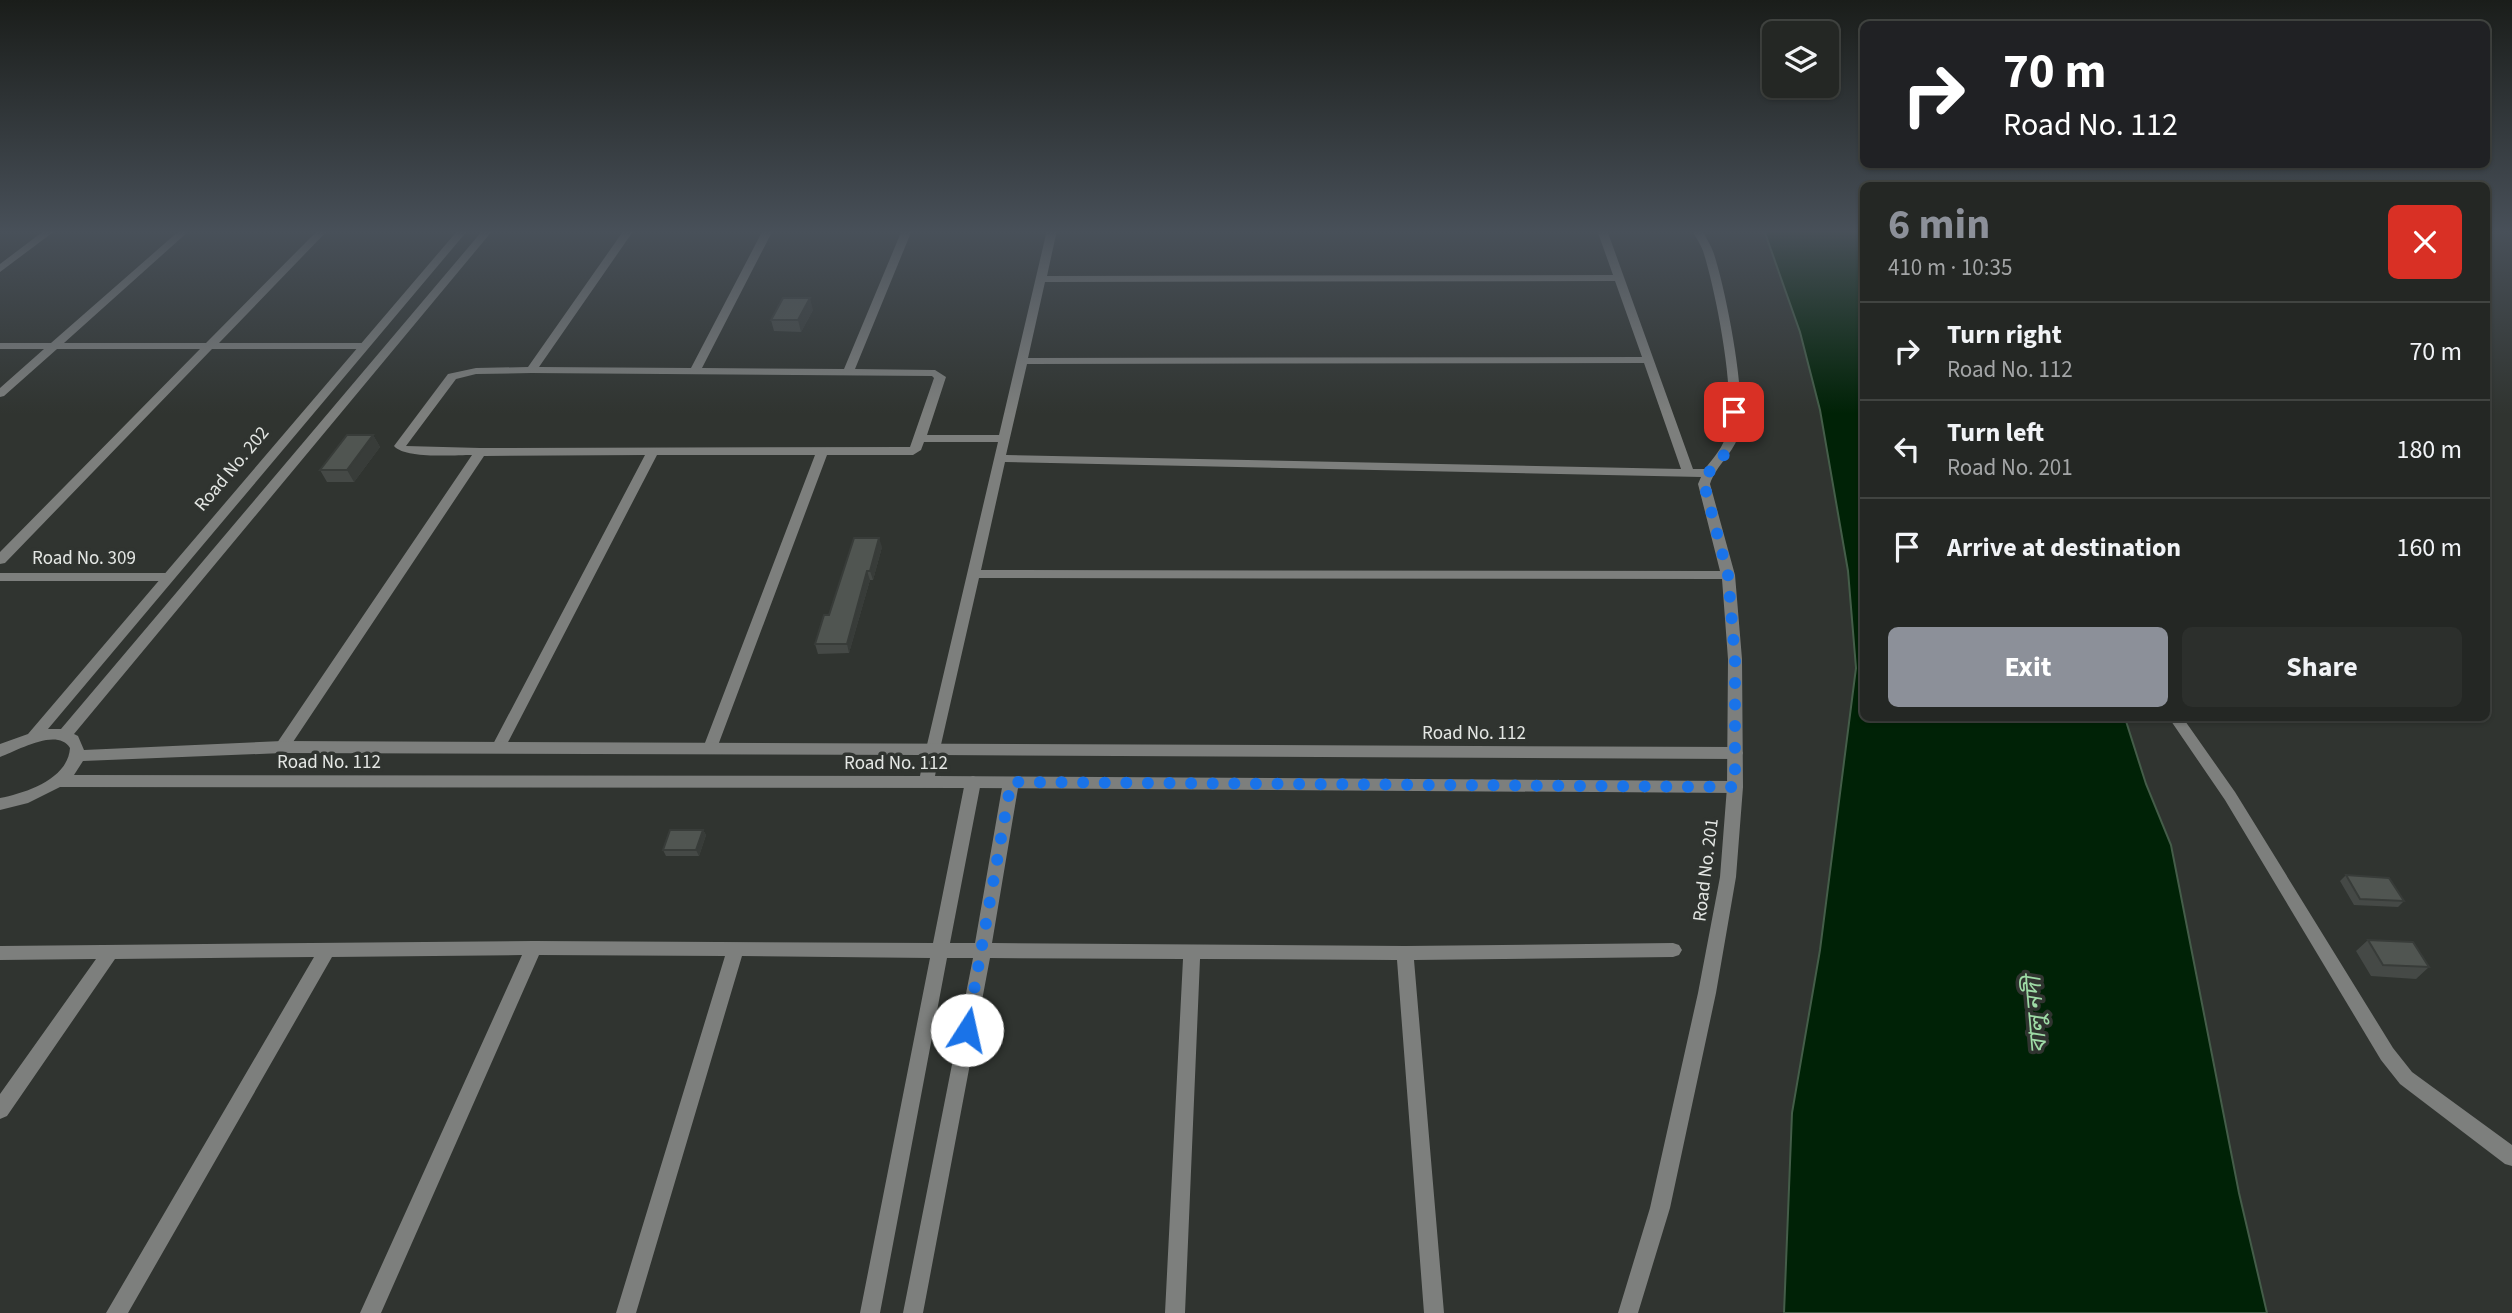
<!DOCTYPE html>
<meta charset="utf-8">
<style>
:root{--surface:#242724;--page:#2c2f2c;--text:#f1f3f6;--muted:#a3a5a6;--line:#414441;--accent:#8c9099}
body{margin:0;font-family:"Source Sans 3","Noto Sans Bengali",sans-serif;background:var(--page);color:var(--text);height:100vh;display:flex;flex-direction:column;font-size:26px;white-space:nowrap}
*{box-sizing:border-box;margin:0}
p{font-size:23px;color:var(--muted)}
.icon{flex:none;width:38px;height:38px;fill:none;stroke:currentColor;stroke-width:2;stroke-linecap:round;stroke-linejoin:round}
.map{position:relative;flex:1;overflow:hidden}
.sheet{position:absolute;left:1860px;top:182px;width:630px;height:539px;display:flex;flex-direction:column;background:var(--surface);border-radius:10px;box-shadow:0 2px 5px #0004,0 0 0 2px var(--line)}
.sheet>*{flex:none}
.top-card{position:absolute;left:1860px;top:21px;width:630px;height:147px;border-radius:10px;box-shadow:0 2px 5px #0004,0 0 0 2px var(--line);background:#202124;color:#fff;overflow:hidden}
.fabs{position:absolute;left:1762px;top:21px;display:grid;gap:14px}
.fabs a{display:grid;place-items:center;width:77px;height:77px;border-radius:10px;background:var(--surface);box-shadow:0 2px 5px #0004,0 0 0 2px var(--line);font-size:35px}
.pin{position:absolute;display:grid;place-items:center;width:60px;height:60px;color:#fff;margin:-30px;border-radius:14px;box-shadow:0 4px 10px #0006}
.me{position:absolute;width:77px;margin:-38px;rotate:10deg;stroke-linejoin:round;filter:drop-shadow(0 0 5px #0008)}
.turn{display:flex;align-items:center;gap:24px;height:147px;padding:0 28px;font-size:32px}
.turn .icon{width:91px;height:91px;stroke-width:2.5}
.turn b{display:block;font-size:49px;line-height:60px}
.round{display:grid;place-items:center;flex:none;width:74px;height:74px;border-radius:10px;background:var(--page)}
.summary{display:flex;align-items:center;justify-content:space-between;height:119px;padding:0 28px}
h1{font-size:42px;font-weight:700;line-height:52px;color:var(--accent)}
.cta{display:flex;gap:14px;margin-top:auto;padding:14px 28px}
.cta a{flex:1;height:80px;border-radius:10px;background:var(--accent);color:#fff;font-size:28px;font-weight:700;line-height:80px;text-align:center}
.cta a+a{background:var(--page);color:var(--text)}
ul{padding:0;list-style:none}
li{display:flex;align-items:center;gap:21px;height:98px;padding:0 28px;border-top:2px solid var(--line)}
li div{flex:1}
li b{display:block;font-size:26px}
li em{font-style:normal}
.map>svg:first-child{display:block}
</style>
<div class="map">
<svg width="2512" height="1313" viewBox="0 0 2512 1313">
<rect width="100%" height="100%" fill="#303430"/>
<!-- water -->
<path fill="#002206" stroke="#445d49" stroke-width="2" d="M 1764,230 L 1864,230 L 1864,718 L 2125,718 L 2146,784 L 2171,845 L 2239,1193 L 2267,1313 L 1784,1313 L 1792,1113 L 1820,950 L 1856,668 L 1848,571 L 1820,410 L 1800,332 Z"/>
<g fill="none" stroke-linecap="round" stroke-linejoin="round">
<!-- minor -->
<path fill="#7d7f7d" fill-rule="evenodd" d="M 45,230 L 56,230 L 0,272 L 0,264 Z
M 180,230 L 190,230 L 64,343 L 206,343 L 318,230 L 328,230 L 219,343 L 364,343 L 369,346 L 364,349 L 212,349 L 5,563 L 0,564 L 0,552 L 200,349 L 57,349 L 4,396 L 0,397 L 0,388 L 44,349 L 0,349 L 0,343 L 51,343 Z
M 624,230 L 634,230 L 539,367 L 691,368 L 763,230 L 773,230 L 702,368 L 844,369 L 902,230 L 912,230 L 855,369 L 935,370 L 946,377 L 927,435 L 999,435 L 1047,230 L 1057,230 L 1047,276 L 1613,275 L 1597,230 L 1607,230 L 1693,469 L 1705,469 C 1713,458 1724,447 1727,432 C 1736,394 1716,293 1704,254 C 1702,246 1696,238 1692,230 L 1702,230 C 1706,238 1711,245 1714,254 C 1726,291 1747,397 1739,433 C 1735,452 1716,465 1710,484 L 1735,575 L 1742,659 L 1743,787 L 1736,877 L 1716,993 L 1670,1208 L 1638,1313 L 1618,1313 L 1650,1208 L 1698,993 L 1720,877 L 1727,787 L 1728,659 L 1722,579 L 979,578 L 940,749 L 938,753 L 928,753 L 926,749 L 998,442 L 924,442 L 921,450 L 913,455 L 827,455 L 717,748 L 715,752 L 705,752 L 703,748 L 815,455 L 657,455 L 505,748 L 503,752 L 493,752 L 491,748 L 645,455 L 484,456 L 287,751 L 277,751 L 275,747 L 277,743 L 472,455 C 454,455 405,459 394,446 L 448,374 L 476,368 L 528,367 ZM 1615,281 L 1642,357 L 1028,358 L 1045,282 ZM 1644,363 L 1681,469 L 1006,455 L 1027,364 ZM 531,373 L 932,376 L 934,378 L 910,447 L 480,448 L 406,446 L 456,379 L 476,374 ZM 1005,462 L 1701,477 L 1698,484 L 1720,571 L 981,570 Z
M 0,573 L 168,573 L 175,577 L 168,581 L 0,581 Z
M 2169,718 L 2183,718 L 2235,792 L 2393,1048 L 2412,1072 L 2512,1145 L 2512,1166 L 2505,1164 L 2400,1084 L 2381,1060 L 2225,800 Z
M 973,776 L 978,778 L 981,782 L 950,943 L 975,943 L 1003,782 L 1006,778 L 1016,778 L 1019,782 L 992,943 L 1405,946 L 1673,943 L 1679,945 L 1682,950 L 1679,955 L 1673,957 L 1414,960 L 1444,1313 L 1424,1313 L 1397,960 L 1200,959 L 1185,1313 L 1165,1313 L 1183,959 L 990,958 L 923,1313 L 903,1313 L 973,958 L 947,958 L 880,1313 L 860,1313 L 930,958 L 742,956 L 636,1313 L 616,1313 L 725,956 L 539,955 L 381,1313 L 360,1313 L 522,955 L 332,957 L 128,1313 L 106,1313 L 314,957 L 115,959 L 7,1116 L 0,1119 L 0,1094 L 96,959 L 0,960 L 0,946 L 534,941 L 933,943 L 965,782 L 968,778 Z"/>
<!-- tertiary -->
<path fill="#7d7f7d" fill-rule="evenodd" d="M 458,230 L 468,230 L 48,729 L 61,729 L 483,230 L 493,230 L 74,734 L 78,736 L 84,750 L 282,741 L 1736,747 L 1741,749 L 1743,753 L 1741,757 L 1736,759 L 939,755 L 935,776 L 1735,781 L 1740,783 L 1743,787 L 1740,791 L 1735,793 L 973,788 L 60,787 L 28,803 L 0,810 L 0,798 C 26,793 68,779 70,748 C 57,727 17,751 0,757 L 0,744 L 28,734 ZM 282,753 L 924,755 L 920,776 L 74,775 L 83,761 Z"/>
</g>
<!-- wall -->
<path fill="#454946" d="M 813,310 L 801,332 L 774,331 L 771,320 Z
M 373,435 L 380,447 L 354,482 L 327,482 L 320,470 Z
M 882,547 L 873,580 L 870,580 L 849,653 L 818,654 L 815,644 L 829,615 Z
M 703,830 L 706,835 L 699,856 L 666,856 L 663,850 Z
M 2346,875 L 2404,901 L 2398,907 L 2354,905 L 2340,881 Z
M 2368,940 L 2429,967 L 2416,979 L 2371,976 L 2356,951 Z"/>
<!-- shaded-wall -->
<path fill="#383c39" d="M 810,298 L 813,310 L 801,332 L 798,320 Z
M 373,435 L 380,447 L 354,482 L 347,470 Z
M 879,538 L 882,547 L 873,580 L 870,571 Z
M 867,571 L 870,580 L 849,653 L 847,644 Z
M 703,830 L 706,835 L 699,856 L 696,850 Z"/>
<!-- building -->
<path fill="#505551" stroke="#383c39" stroke-width="2" d="M 783,298 L 810,298 L 798,320 L 771,320 Z
M 347,435 L 373,435 L 347,470 L 320,470 Z
M 854,538 L 879,538 L 870,571 L 867,571 L 847,644 L 815,644 L 824,615 L 829,615 Z
M 670,830 L 703,830 L 696,850 L 663,850 Z
M 2346,875 L 2389,878 L 2404,901 L 2360,899 Z
M 2368,940 L 2413,942 L 2429,967 L 2383,965 Z"/>
<!-- sky -->
<linearGradient id="sky" x2="0" y2="1"><stop stop-color="#1a1d1a"/><stop offset="0.56" stop-color="#485059"/><stop offset="1" stop-color="#485059" stop-opacity="0"/></linearGradient>
<rect width="2512" height="414" fill="url(#sky)"/>
<g fill="none" stroke-linecap="round" stroke-linejoin="round">
<!-- route -->
<path stroke="#1a73e8" stroke-width="12" stroke-dasharray="0 21.6" d="M 967,1030 L 1011,782 L 1735,787 L 1735,659 L 1728,575 L 1704,484 C 1707,471 1712,470 1719,461 C 1732,447 1734,430 1734,412"/>
</g>
<g text-anchor="middle" dominant-baseline="central" stroke-width="7" stroke-linejoin="round" paint-order="stroke">
<!-- street labels -->
<g font-size="19" fill="#e4e7e4" stroke="#303430">
<text transform="translate(232 469) rotate(-50)">Road No. 202</text>
<text x="84" y="558">Road No. 309</text>
<text x="1474" y="733">Road No. 112</text>
<text x="329" y="762">Road No. 112</text>
<text x="896" y="763">Road No. 112</text>
<text transform="translate(1706 870) rotate(-83)">Road No. 201</text>
</g>
<!-- near-water labels -->
<g font-size="24" font-style="italic" fill="#9edba6" stroke="#303430">
<text transform="translate(2036 1015) rotate(-95)">বালু নদী</text>
</g>
</g>
</svg>
<div class="fabs">
<a><svg class="icon" aria-label="layers" viewBox="0 0 24 24"><path d="M12 4l9 5-9 5-9-5zM3 14l9 5 9-5"/></svg></a>
</div>
<div class="pin" style="left:1734px;top:412px;background:#d93025"><svg class="icon" aria-label="arrive" viewBox="0 0 24 24"><path d="M6 21V4h12l-3 4 3 4H6"/></svg></div>
<svg class="me" style="left:967px;top:1030px" viewBox="-20 -20 40 40"><circle r="19" fill="#fff"/><path d="M0-13L10 11 0 6-10 11z" fill="#1a73e8"/></svg>
<div class="top-card">
<div class="turn"><svg class="icon" aria-label="right" viewBox="0 0 24 24"><path d="M7 20v-9h11M14 6l5 5-5 5"/></svg><div><b>70 m</b>Road No. 112</div></div>
</div>
<section class="sheet">
<div class="summary"><div><h1>6 min</h1><p>410 m · 10:35</p></div><a class="round" style="background:#d93025;color:#fff"><svg class="icon" aria-label="close" viewBox="0 0 24 24"><path d="M6 6l12 12M18 6L6 18"/></svg></a></div>
<ul>
<li><svg class="icon" aria-label="right" viewBox="0 0 24 24"><path d="M7 20v-9h11M14 6l5 5-5 5"/></svg><div><b>Turn right</b><p>Road No. 112</p></div><em>70 m</em></li>
<li><svg class="icon" aria-label="left" viewBox="0 0 24 24"><path d="M17 20v-9H6M10 6l-5 5 5 5"/></svg><div><b>Turn left</b><p>Road No. 201</p></div><em>180 m</em></li>
<li><svg class="icon" aria-label="arrive" viewBox="0 0 24 24"><path d="M6 21V4h12l-3 4 3 4H6"/></svg><div><b>Arrive at destination</b></div><em>160 m</em></li>
</ul>
<div class="cta"><a>Exit</a><a>Share</a></div>
</section>
</div>
